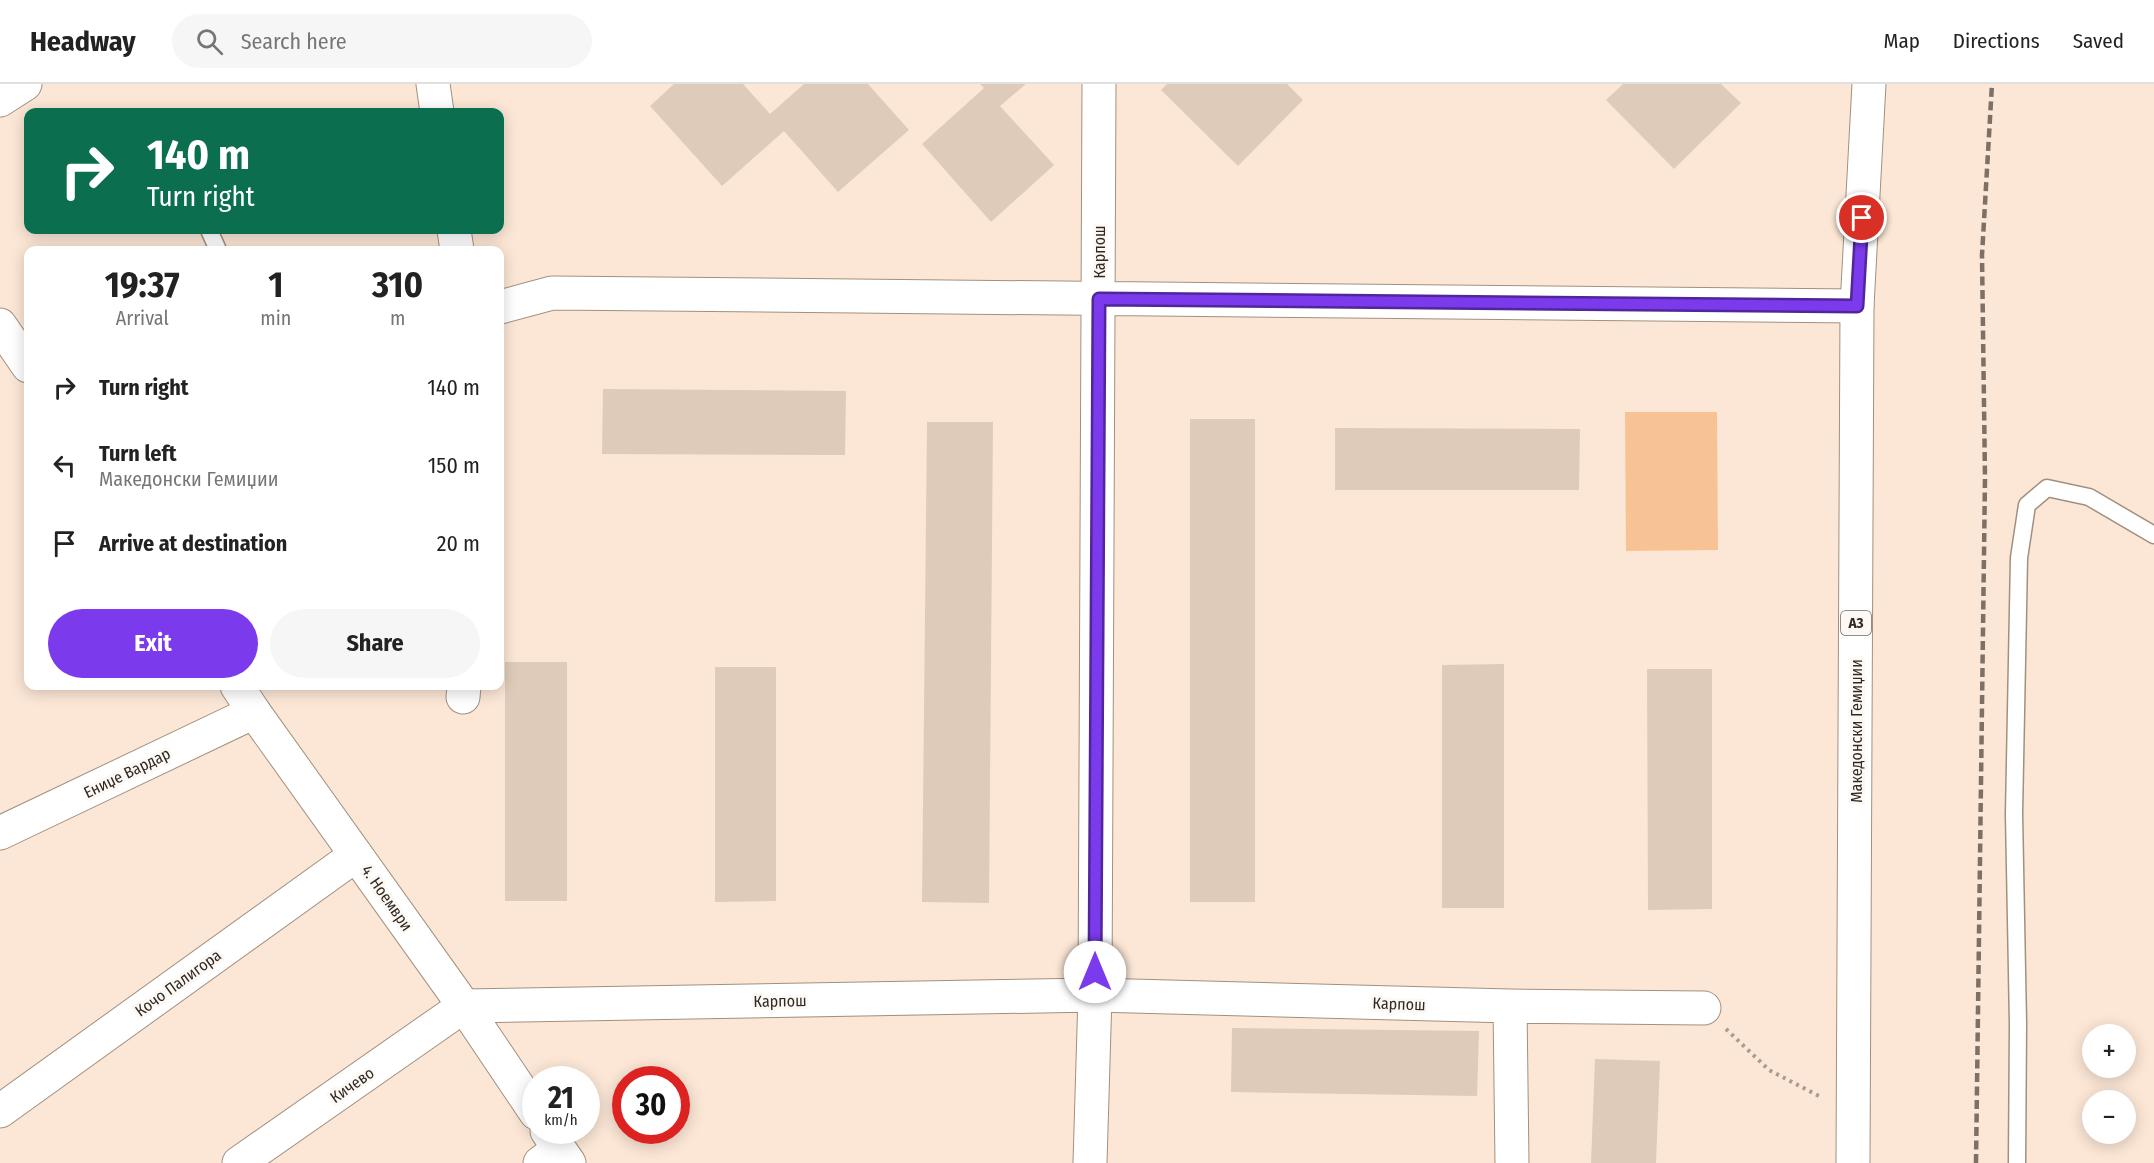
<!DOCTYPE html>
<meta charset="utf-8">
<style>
:root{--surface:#fff;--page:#f6f6f6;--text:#222;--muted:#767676;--line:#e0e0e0;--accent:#7c3aed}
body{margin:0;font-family:"Fira Sans Condensed",sans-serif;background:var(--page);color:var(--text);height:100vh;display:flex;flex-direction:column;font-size:22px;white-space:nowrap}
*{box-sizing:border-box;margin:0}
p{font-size:20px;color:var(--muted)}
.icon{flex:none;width:33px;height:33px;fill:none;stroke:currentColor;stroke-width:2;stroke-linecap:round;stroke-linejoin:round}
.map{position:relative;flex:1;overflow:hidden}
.drawer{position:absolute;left:24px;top:162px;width:480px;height:444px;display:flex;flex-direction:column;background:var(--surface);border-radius:12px;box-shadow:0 3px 15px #0003}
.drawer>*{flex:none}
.hud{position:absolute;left:24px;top:24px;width:480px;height:126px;border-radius:12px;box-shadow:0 3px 15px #0003;background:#0b6e4f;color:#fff;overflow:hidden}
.controls{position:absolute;left:2082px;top:940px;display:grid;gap:12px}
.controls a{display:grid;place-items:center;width:54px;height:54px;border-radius:50%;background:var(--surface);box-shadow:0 3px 15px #0003;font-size:30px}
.speed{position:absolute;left:522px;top:982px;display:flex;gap:12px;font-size:30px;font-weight:700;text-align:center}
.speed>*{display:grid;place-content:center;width:78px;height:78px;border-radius:50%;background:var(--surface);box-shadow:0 3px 15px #0003;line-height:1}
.speed small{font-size:15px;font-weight:400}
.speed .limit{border:9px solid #d22;background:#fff;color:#111}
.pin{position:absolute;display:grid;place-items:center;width:51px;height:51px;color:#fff;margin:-26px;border:3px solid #fff;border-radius:50%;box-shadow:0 2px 6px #0007}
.me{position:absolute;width:66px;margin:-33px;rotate:0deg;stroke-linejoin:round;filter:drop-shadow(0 0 4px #0008)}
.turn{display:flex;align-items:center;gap:21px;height:126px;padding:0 24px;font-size:27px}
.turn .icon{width:78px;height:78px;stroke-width:2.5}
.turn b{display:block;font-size:42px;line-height:51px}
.eta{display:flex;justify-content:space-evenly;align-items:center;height:102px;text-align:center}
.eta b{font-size:36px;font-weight:700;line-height:42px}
.action{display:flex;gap:12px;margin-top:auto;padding:12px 24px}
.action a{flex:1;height:69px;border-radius:36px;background:var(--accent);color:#fff;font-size:24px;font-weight:700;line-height:69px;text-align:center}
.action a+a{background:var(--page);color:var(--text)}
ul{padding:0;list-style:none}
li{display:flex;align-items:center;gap:18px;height:78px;padding:0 24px}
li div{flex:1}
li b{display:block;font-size:22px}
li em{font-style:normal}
header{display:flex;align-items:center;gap:36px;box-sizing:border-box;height:84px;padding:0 30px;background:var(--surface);border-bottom:2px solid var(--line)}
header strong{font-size:28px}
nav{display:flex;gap:33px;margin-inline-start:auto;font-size:21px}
.search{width:420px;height:54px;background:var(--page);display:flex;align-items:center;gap:15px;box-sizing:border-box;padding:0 21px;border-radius:33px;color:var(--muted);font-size:22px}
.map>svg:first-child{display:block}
</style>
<header>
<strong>Headway</strong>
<div class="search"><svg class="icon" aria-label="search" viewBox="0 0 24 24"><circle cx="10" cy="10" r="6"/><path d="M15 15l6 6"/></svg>Search here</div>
<nav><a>Map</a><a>Directions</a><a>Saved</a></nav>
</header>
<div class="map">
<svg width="2154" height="1079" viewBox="0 0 2154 1079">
<rect width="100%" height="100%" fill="#fce7d6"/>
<!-- green -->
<path fill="#f7c394" d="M 1625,328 L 1717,328 L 1718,466 L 1626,467 Z"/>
<!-- building -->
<path fill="#dfcbb9" d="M 674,0 L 743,0 L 770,30 L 804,0 L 868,0 L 909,46 L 838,108 L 784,47 L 722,102 L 650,22 Z
M 980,0 L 1026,0 L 1000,22 L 1054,81 L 991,138 L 922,60 L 984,4 Z
M 1167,0 L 1287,0 L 1303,16 L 1238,82 L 1161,6 Z
M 1623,0 L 1721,0 L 1741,19 L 1674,85 L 1606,16 Z
M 603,305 L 846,307 L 845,371 L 602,370 Z
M 1190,335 L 1255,335 L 1255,818 L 1190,818 Z
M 927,338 L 993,338 L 989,819 L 922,818 Z
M 1335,344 L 1580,345 L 1579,406 L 1335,406 Z
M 505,578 L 567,578 L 567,817 L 505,817 Z
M 1504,580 L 1504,824 L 1442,824 L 1442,581 Z
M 715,583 L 776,583 L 776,817 L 715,818 Z
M 1647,585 L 1712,585 L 1712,825 L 1648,826 Z
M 1232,944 L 1479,947 L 1477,1012 L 1231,1008 Z
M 1595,975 L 1660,977 L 1656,1079 L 1591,1079 Z"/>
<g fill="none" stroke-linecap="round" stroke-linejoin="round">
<defs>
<path id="service" d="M 209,146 L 218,166
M 2017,1079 L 2018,940 L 2014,730 L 2019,474 L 2027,421 L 2047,404 L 2089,413 L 2154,451"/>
<path id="minor" d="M 433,0 L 437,28
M 0,16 L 25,0
M 454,146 L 457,166
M 500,223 L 552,209 L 1857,222
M 463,613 L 464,602
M 0,749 L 254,628
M 1510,922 L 1512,1079
M 0,1027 L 356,771
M 239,1079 L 464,922 L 1095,911 L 1510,922 L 1704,924
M 540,1079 L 559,1065
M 1090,1079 L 1095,911 L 1099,0"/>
<path id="tertiary" d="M 0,241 L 28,282
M 237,602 L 254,628 L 464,922 L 536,1029
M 547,1047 L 569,1079"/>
<path id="primary" d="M 1853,1079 L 1857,222 L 1869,0"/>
</defs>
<!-- service casing -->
<use href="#service" stroke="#a2907f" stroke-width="19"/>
<!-- minor casing -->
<use href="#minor" stroke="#a2907f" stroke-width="35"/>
<!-- tertiary casing -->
<use href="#tertiary" stroke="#a2907f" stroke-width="35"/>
<!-- primary casing -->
<use href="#primary" stroke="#a2907f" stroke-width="35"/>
<!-- path -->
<path stroke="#ab9b8e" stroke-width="4" stroke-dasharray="3 4.5" stroke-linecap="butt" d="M 1726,945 L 1769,986 L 1819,1012"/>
<!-- service -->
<use href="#service" stroke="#fff" stroke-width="16"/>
<!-- minor -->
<use href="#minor" stroke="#fff" stroke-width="33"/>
<!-- tertiary -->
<use href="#tertiary" stroke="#fff" stroke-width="33"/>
<!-- primary -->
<use href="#primary" stroke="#fff" stroke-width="33"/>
<!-- rail -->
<path stroke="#7d7066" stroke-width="4.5" stroke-dasharray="9 4.5" stroke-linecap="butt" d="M 1976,1079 L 1985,394 L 1982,171 L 1992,0"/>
</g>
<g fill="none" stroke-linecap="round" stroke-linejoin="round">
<defs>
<path id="route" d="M 1095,888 L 1099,215 L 1857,222 L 1862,134"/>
</defs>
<!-- route casing -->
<use href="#route" stroke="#51269a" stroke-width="15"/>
<!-- route -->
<use href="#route" stroke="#7c3aed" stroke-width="10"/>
</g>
<g text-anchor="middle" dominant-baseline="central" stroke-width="6" stroke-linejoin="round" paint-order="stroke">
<!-- shield labels -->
<rect fill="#fcf8f4" stroke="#6e6762" stroke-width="1.5" x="1841" y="527" width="30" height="24" rx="4.5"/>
<g font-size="15" font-weight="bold" fill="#312923">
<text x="1856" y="539">A3</text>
</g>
<!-- street labels -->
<g font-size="16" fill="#312923" stroke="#fcf8f4">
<text transform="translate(1099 168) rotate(-90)">Карпош</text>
<text transform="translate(1856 647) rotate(-90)">Македонски Гемиџии</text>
<text transform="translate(127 689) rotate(-26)">Ениџе Вардар</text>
<text transform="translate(387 814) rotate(55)">4. Ноември</text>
<text transform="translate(178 899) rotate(-36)">Кочо Палигора</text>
<text transform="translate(780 917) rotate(-1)">Карпош</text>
<text transform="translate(1399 920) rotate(2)">Карпош</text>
<text transform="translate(352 1001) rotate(-35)">Кичево</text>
</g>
</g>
</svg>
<div class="controls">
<a>+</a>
<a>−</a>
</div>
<div class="speed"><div>21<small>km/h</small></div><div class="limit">30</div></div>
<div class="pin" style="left:1862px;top:134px;background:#d93025"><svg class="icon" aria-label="arrive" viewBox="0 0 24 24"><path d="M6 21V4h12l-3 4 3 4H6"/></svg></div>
<svg class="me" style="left:1095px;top:888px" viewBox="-20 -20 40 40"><circle r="19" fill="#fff"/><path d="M0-13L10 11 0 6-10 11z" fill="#7c3aed"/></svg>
<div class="hud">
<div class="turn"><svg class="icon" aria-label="right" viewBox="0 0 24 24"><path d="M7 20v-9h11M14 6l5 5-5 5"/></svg><div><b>140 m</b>Turn right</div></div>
</div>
<section class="drawer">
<div class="eta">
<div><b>19:37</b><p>Arrival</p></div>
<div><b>1</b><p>min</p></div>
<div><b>310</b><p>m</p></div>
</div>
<ul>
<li><svg class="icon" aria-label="right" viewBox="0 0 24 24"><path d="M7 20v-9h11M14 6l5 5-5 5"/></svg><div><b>Turn right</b></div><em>140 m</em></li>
<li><svg class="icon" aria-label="left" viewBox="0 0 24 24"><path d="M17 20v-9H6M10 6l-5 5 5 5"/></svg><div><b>Turn left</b><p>Македонски Гемиџии</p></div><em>150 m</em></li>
<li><svg class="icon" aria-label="arrive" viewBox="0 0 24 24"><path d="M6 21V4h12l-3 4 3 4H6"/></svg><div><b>Arrive at destination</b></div><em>20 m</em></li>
</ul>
<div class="action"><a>Exit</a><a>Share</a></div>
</section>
</div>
